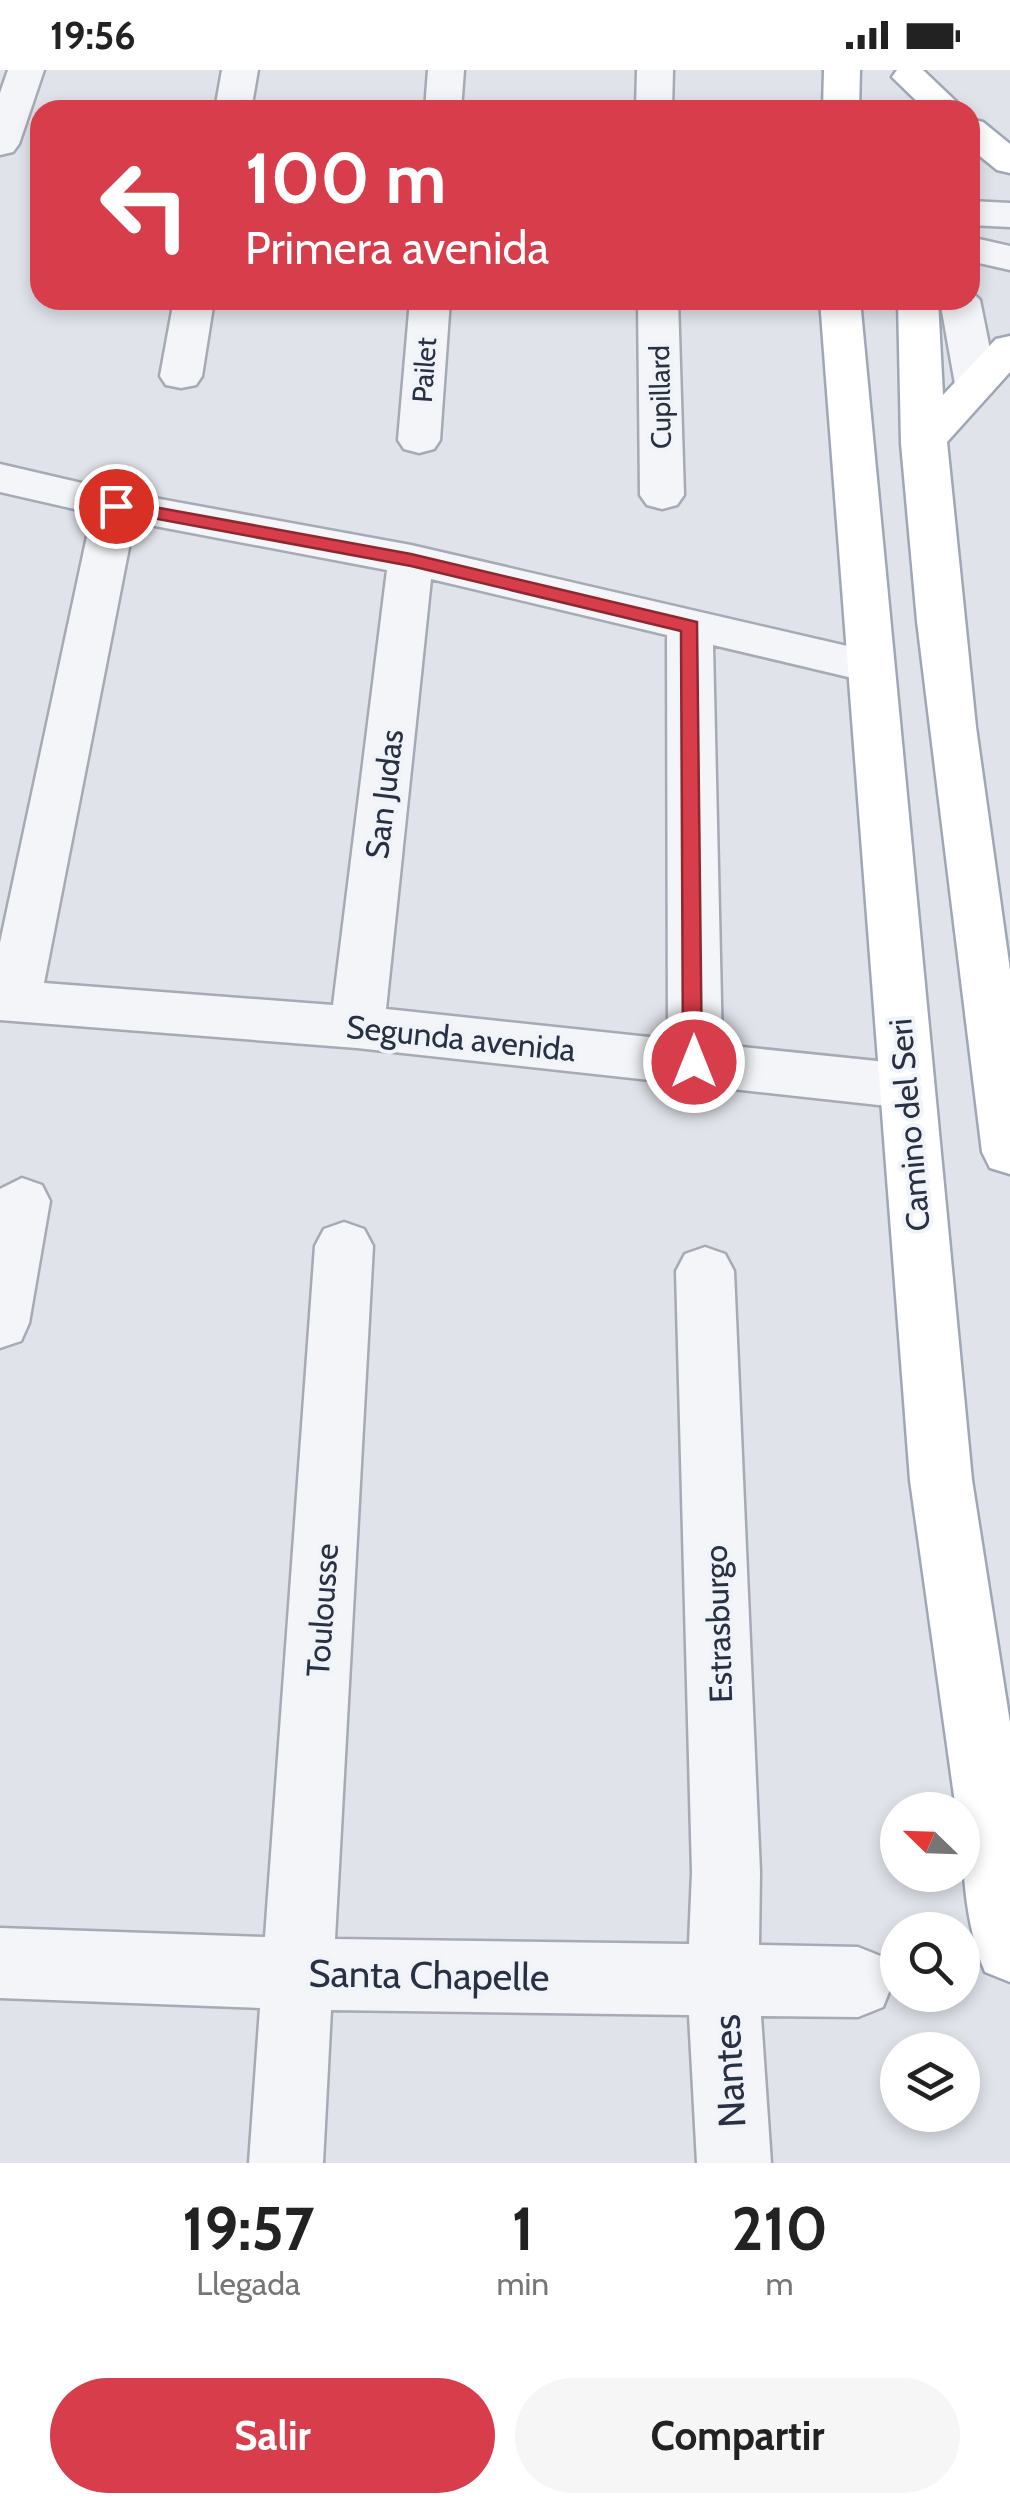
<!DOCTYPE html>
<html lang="es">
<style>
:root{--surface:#fff;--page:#f6f6f6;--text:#222;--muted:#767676;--accent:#d73d4a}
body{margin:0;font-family:Cabin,sans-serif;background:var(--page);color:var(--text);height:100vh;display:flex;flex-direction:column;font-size:38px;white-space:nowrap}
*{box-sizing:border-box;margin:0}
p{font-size:32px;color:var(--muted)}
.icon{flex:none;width:55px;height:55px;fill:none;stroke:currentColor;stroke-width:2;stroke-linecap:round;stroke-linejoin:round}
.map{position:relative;height:2093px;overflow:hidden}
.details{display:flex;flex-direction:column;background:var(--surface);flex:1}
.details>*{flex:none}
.guide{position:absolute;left:30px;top:30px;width:950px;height:210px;border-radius:30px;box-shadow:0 5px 15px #0003;background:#d73d4a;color:#fff;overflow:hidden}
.needle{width:65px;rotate:293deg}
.tools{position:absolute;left:880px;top:1722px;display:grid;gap:20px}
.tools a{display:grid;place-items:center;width:100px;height:100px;border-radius:50%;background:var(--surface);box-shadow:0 5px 15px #0003;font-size:50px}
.pin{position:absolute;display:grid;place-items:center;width:85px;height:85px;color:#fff;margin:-42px;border:5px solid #fff;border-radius:50%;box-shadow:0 2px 10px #0007}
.me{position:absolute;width:110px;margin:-55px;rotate:0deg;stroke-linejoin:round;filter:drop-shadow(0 0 8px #0008)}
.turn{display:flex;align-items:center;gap:35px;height:210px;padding:0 50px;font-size:45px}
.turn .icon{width:130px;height:130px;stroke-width:2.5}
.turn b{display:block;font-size:70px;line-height:85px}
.eta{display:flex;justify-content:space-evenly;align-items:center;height:170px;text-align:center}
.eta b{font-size:60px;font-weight:700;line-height:70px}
.action{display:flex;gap:20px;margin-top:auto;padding:20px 50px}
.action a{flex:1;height:115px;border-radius:60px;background:var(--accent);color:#fff;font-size:40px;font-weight:700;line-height:115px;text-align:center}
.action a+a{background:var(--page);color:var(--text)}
.status{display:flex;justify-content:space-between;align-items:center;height:70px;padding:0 50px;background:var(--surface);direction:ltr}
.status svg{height:28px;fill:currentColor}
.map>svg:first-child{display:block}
</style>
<div class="status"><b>19:56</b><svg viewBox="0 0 49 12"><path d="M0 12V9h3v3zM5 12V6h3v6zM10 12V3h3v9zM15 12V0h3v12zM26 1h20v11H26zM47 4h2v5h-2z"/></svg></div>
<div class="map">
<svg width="1010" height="2093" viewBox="0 0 1010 2093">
<rect width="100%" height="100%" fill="#e0e3ea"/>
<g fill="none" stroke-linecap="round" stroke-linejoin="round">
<defs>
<path id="minor" d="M 8,0 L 44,0 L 19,74 L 13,82 L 0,85 L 0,23 Z
M 222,0 L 258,0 L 251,40 L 215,40 Z
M 428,0 L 464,0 L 461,40 L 425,40 Z
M 637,0 L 673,0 L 672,40 L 636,40 Z
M 970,131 L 1010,133 L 1010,157 L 970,155 Z
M 970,167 L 1010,176 L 1010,200 L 970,191 Z
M 970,220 L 980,230 L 997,314 L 991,323 L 976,327 L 961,323 L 955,314 L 940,230 L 970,230 Z
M 174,230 L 214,230 L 202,306 L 196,315 L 181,318 L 166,315 L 160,306 Z
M 410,230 L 450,230 L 440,370 L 434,379 L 419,383 L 404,379 L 398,370 Z
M 638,230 L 678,230 L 684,425 L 677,435 L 662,439 L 647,435 L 640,425 Z
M 0,394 L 116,421 L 411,475 L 886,585 L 892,596 L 886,607 L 869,612 L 713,575 L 722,975 L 906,994 L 925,1001 L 933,1016 L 925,1031 L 906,1038 L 357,978 L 0,950 L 0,873 L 92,443 L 0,422 ZM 134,452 L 387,500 L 333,935 L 44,913 ZM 431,509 L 667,565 L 668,969 L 386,939 Z
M 22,1108 L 42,1115 L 50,1131 L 29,1253 L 21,1271 L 0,1278 L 0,1119 Z
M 344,1152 L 364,1159 L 373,1176 L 335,1869 L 689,1874 L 692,1802 L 676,1201 L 685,1184 L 705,1177 L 725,1184 L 734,1201 L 760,1802 L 759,1875 L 858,1877 L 883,1887 L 893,1912 L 883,1937 L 858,1947 L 761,1946 L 771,2093 L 697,2093 L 689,1945 L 331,1940 L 323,2093 L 249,2093 L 260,1938 L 0,1928 L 0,1858 L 265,1867 L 315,1176 L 324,1159 Z"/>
<path id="major" d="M 824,0 L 860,0 L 859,40 L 823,40 Z
M 897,0 L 923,0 L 965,40 L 926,40 L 892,7 Z
M 970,49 L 983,52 L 1010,74 L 1010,103 L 997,100 L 970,78 Z
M 820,230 L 860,230 L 972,1410 L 1010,1653 L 1010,1912 L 985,1902 C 964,1852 962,1794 962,1740 L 956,1740 L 910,1410 Z
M 898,230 L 938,230 L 943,325 L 996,269 L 1010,266 L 1010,302 L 947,372 L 976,657 L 1010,900 L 1010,1104 L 990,1098 L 982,1082 L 917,551 L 901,373 Z"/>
</defs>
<!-- minor casing -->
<use href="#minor" stroke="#a5aab5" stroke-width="5"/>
<!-- major casing -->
<use href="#major" stroke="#9fa7b7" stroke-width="5"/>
<!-- minor -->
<use href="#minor" fill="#f3f5f8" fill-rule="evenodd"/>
<!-- major -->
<use href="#major" fill="#fff" fill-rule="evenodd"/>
</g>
<!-- route -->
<path fill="#d73d4a" stroke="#8c2830" stroke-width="2.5" d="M 116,430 L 411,484 L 697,552 L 702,998 L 694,1001 L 683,992 L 681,561 L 411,496 L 109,440 L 107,436 Z"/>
<g text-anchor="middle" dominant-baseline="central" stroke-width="8" stroke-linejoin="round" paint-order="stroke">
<!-- far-street labels -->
<g font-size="28" fill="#283043" stroke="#f0f3f7">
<text transform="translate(424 300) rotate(-86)">Pailet</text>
<text transform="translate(660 327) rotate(-91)">Cupillard</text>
</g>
<!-- street labels -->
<g font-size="32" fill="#283043" stroke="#f0f3f7">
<text transform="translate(384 724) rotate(-83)">San Judas</text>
<text transform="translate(461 968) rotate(6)">Segunda avenida</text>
<text transform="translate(909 1055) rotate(-95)">Camino del Seri</text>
<text transform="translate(322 1540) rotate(-86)">Toulousse</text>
<text transform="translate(718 1554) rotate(-92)">Estrasburgo</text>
</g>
<!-- near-street labels -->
<g font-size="38" fill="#283043" stroke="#f0f3f7">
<text transform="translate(429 1905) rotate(1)">Santa Chapelle</text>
<text transform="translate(729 2001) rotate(-93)">Nantes</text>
</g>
</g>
</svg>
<div class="tools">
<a><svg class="needle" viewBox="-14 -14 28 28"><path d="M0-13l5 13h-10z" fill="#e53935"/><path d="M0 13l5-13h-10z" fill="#767676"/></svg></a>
<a><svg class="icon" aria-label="search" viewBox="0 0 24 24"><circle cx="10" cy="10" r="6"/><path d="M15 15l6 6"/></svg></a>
<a><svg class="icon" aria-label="layers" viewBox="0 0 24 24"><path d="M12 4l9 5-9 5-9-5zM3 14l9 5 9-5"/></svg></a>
</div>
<div class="pin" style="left:116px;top:436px;background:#d93025"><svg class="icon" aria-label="arrive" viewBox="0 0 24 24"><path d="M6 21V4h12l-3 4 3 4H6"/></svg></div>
<svg class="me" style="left:694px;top:992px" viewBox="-20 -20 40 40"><circle r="17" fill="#d73d4a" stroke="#fff" stroke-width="3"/><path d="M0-11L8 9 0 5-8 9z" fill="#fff"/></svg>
<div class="guide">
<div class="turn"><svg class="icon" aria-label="left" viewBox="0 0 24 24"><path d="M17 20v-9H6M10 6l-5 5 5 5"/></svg><div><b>100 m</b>Primera avenida</div></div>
</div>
</div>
<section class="details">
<div class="eta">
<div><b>19:57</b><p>Llegada</p></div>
<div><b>1</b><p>min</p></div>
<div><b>210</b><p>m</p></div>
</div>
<div class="action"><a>Salir</a><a>Compartir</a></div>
</section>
